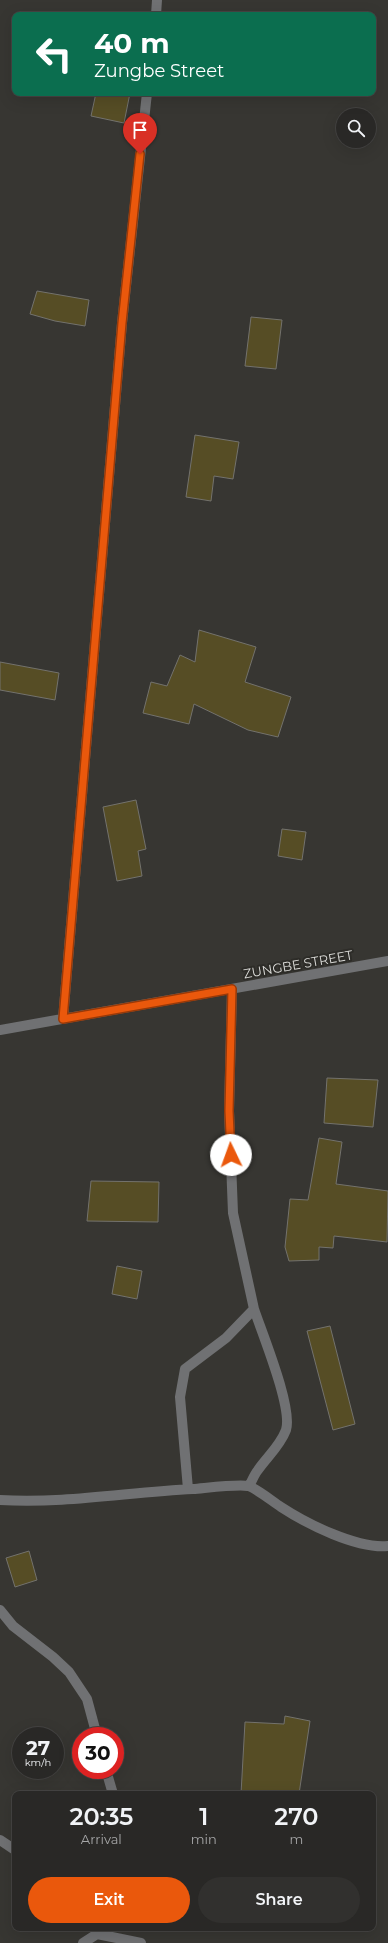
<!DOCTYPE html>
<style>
:root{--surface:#292826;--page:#31302e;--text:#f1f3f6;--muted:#a5a6a7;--line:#454443;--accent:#ea580c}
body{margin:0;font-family:Montserrat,sans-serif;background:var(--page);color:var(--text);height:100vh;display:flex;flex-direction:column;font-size:15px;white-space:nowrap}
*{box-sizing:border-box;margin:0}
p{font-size:13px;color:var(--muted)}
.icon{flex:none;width:22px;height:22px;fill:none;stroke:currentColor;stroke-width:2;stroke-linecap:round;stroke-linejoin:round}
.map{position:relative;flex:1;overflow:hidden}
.sheet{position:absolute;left:12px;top:1791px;width:364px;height:140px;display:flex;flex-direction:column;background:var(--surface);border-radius:8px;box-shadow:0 4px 16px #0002,0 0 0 1px var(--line)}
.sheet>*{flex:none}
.hud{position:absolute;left:12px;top:12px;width:364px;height:84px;border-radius:8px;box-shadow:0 4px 16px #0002,0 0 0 1px var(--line);background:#0b6e4f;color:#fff;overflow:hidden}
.fabs{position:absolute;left:336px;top:108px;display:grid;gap:8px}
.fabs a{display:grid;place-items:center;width:40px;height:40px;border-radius:50%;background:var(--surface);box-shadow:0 4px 16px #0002,0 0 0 1px var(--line);font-size:20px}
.speed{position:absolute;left:12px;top:1727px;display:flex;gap:8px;font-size:20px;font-weight:700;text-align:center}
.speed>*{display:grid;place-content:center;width:52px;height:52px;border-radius:50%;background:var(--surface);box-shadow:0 4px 16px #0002,0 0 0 1px var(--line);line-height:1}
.speed small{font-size:10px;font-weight:400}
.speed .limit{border:6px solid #d22;background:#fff;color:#111}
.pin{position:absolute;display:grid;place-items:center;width:34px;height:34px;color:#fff;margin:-41px -17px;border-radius:50% 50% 50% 0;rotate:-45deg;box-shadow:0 0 4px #0007}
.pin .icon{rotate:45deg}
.me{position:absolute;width:44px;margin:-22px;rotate:357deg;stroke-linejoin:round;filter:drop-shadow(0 0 3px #0008)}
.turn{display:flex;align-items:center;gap:14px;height:84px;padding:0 16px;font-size:18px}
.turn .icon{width:52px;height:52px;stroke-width:2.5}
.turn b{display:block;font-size:28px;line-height:34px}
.eta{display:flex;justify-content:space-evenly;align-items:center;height:68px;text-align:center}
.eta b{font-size:24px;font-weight:600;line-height:28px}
.cta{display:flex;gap:8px;margin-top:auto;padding:8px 16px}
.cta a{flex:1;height:46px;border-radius:24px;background:var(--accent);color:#fff;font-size:16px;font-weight:600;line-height:46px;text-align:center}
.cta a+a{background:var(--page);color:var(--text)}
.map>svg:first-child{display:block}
</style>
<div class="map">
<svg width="388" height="1943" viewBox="0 0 388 1943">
<rect width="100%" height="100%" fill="#373632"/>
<!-- building -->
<path fill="#564d25" stroke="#73726d" d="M 96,93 L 130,93 L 124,123 L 91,116 Z
M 37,291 L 89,300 L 85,326 L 55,321 L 30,314 Z
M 251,317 L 282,320 L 276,369 L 245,366 Z
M 195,435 L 239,442 L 233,479 L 214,476 L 211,501 L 186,497 Z
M 199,630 L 256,647 L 245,682 L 291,697 L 278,737 L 248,730 L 194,704 L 189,724 L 143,713 L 151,682 L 167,686 L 180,655 L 195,662 Z
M 0,662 L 59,673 L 55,700 L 0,690 Z
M 136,800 L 146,849 L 138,851 L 142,876 L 117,881 L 103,807 Z
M 282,829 L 306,832 L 302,860 L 278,856 Z
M 327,1078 L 378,1080 L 373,1127 L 324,1123 Z
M 319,1138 L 342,1142 L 336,1184 L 388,1191 L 387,1242 L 334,1236 L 333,1248 L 319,1247 L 319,1260 L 289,1261 L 285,1247 L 290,1199 L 308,1200 Z
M 91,1181 L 159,1182 L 158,1222 L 87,1221 Z
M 117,1266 L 142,1271 L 137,1299 L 112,1294 Z
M 330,1326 L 355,1424 L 333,1430 L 307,1331 Z
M 29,1551 L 37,1580 L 15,1587 L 6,1558 Z
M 285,1716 L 310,1721 L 299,1794 L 241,1794 L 245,1722 L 284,1724 Z"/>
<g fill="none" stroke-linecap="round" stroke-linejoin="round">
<!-- minor -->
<path stroke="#707173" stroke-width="10" d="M 156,15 L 157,0
M 63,1019 L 122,323 L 147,93
M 0,1030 L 388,961
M 249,1486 C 252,1481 254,1475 258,1470 C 267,1457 280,1446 286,1430 C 293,1408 262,1333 254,1309
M 188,1489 L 180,1397 L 185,1369 L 226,1338 L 254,1309 L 233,1213 L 229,1111 L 232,989
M 0,1500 C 64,1504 129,1492 193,1489 C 206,1488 238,1484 248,1486 C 256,1488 273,1502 281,1507 C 307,1524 357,1549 388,1546
M 0,1610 L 13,1626 L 53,1657 L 69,1672 L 87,1699 L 97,1736
M 106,1770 L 113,1794
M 0,1840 L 15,1850
M 95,1928 L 97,1934 L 141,1943
M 83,1943 L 97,1934 L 99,1928"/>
</g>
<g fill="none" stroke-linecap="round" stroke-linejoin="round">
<defs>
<path id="route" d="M 140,154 L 122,323 L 63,1019 L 232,989 L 229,1111 L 231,1155"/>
</defs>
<!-- route casing -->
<use href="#route" stroke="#983908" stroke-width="10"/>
<!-- route -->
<use href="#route" stroke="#ea580c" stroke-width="7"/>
</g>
<g text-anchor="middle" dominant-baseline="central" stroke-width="4" stroke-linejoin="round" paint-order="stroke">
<!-- street labels -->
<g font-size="13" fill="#dcdcd9" stroke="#2d2c28">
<text transform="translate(298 964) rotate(-10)">ZUNGBE STREET</text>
</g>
</g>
</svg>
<div class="fabs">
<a><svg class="icon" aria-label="search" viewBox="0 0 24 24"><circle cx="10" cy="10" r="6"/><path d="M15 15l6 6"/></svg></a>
</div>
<div class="speed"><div>27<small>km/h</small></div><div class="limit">30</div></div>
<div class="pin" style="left:140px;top:154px;background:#d93025"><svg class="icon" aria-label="arrive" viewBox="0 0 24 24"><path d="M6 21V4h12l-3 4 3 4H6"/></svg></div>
<svg class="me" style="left:231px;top:1155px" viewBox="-20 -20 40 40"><circle r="19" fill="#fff"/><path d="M0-13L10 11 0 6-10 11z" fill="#ea580c"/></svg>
<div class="hud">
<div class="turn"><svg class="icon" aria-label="left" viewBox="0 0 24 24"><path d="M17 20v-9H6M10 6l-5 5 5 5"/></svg><div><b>40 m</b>Zungbe Street</div></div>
</div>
<section class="sheet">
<div class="eta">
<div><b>20:35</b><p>Arrival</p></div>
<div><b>1</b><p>min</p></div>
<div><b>270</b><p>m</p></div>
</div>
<div class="cta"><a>Exit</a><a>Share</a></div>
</section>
</div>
